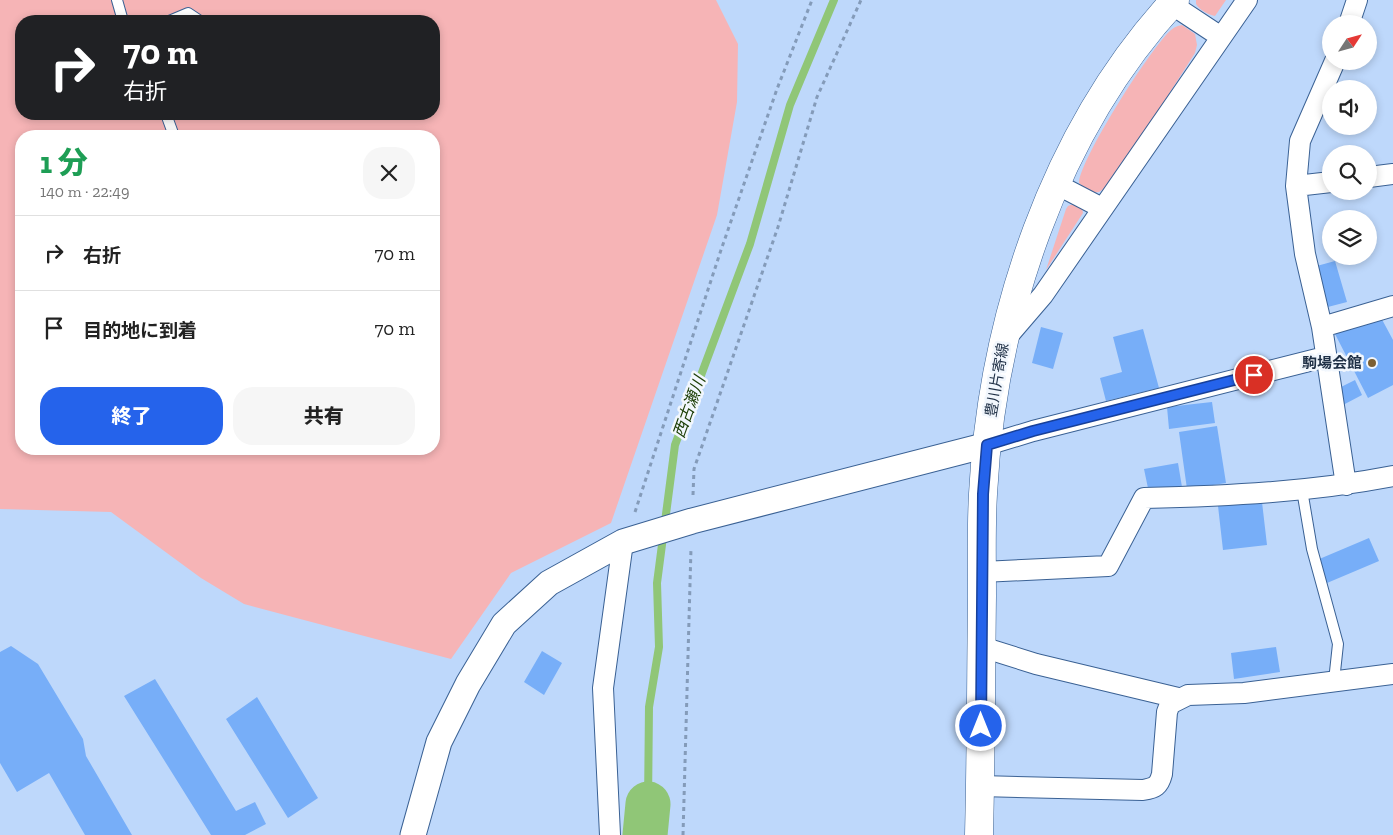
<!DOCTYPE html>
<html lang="ja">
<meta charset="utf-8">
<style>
:root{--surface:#fff;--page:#f6f6f6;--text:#222;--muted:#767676;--line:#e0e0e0;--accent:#2563eb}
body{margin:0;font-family:"Zilla Slab","Noto Sans JP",serif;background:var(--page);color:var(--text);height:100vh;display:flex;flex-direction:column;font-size:19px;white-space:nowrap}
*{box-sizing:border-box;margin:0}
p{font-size:16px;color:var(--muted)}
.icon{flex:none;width:28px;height:28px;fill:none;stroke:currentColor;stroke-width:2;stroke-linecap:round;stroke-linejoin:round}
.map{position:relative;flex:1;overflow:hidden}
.sheet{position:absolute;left:15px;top:130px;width:425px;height:325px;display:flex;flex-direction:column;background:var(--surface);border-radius:20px;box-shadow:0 2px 8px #0003}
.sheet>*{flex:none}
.top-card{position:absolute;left:15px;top:15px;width:425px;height:105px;border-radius:20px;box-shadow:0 2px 8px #0003;background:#202124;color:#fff;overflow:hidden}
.needle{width:32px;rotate:54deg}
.buttons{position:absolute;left:1322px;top:15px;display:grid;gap:10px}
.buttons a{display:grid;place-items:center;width:55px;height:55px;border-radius:50%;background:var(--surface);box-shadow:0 2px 8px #0003;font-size:25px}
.pin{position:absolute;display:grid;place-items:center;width:42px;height:42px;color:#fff;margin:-21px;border:2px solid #fff;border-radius:50%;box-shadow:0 1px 5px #0007}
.me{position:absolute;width:55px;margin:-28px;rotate:0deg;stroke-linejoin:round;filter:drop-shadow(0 0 4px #0008)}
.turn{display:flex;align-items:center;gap:18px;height:105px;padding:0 25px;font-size:22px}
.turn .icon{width:65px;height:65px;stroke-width:2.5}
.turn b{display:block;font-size:35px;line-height:42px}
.round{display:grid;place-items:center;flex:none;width:52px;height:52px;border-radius:20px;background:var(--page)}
.head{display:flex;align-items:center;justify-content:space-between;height:85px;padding:0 25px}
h1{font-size:30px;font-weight:800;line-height:38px;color:#1e9e55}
.button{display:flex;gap:10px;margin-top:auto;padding:10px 25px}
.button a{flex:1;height:58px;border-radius:20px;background:var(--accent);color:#fff;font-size:20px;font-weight:800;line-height:58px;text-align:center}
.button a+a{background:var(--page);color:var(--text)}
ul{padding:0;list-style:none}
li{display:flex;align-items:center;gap:15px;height:75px;padding:0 25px;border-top:1px solid var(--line)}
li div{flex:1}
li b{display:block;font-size:19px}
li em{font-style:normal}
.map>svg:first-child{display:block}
</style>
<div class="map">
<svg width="1393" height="835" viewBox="0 0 1393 835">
<rect width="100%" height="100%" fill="#bed8fb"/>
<!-- green -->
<path fill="#f6b4b6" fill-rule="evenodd" d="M 0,0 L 716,0 L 738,44 L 737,102 L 717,215 L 611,523 L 511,573 L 451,659 L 244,604 L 201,578 L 111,512 L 0,509 ZM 21,21 L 434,21 L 434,114 L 21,114 ZM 21,136 L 434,136 L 434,449 L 21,449 Z
M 1196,0 L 1226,0 L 1215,16 C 1207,14 1200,10 1196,4 Z
M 1182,25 L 1195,34 L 1197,45 L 1195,53 L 1158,111 L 1105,188 L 1099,192 L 1091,193 L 1079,183 C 1080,159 1152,46 1171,30 C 1175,27 1177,26 1182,25 Z
M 1073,204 L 1082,208 L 1083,213 L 1046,270 L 1066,209 L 1068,206 Z"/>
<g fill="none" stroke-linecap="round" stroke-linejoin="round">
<!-- stream -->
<path stroke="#90c677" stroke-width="8" d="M 648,804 L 649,707 L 659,647 L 657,583 L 675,445 L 750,244 L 790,105 L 834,0"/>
<!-- river -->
<path stroke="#90c677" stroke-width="45" d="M 645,835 L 648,804"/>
</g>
<!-- building -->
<path fill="#77aef8" d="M 1335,261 L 1347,302 L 1324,308 L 1313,267 Z
M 1378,312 L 1393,340 L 1393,385 L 1368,398 L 1335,334 Z
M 1041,327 L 1063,333 L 1053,369 L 1032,363 Z
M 1143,329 L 1159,388 L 1106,401 L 1100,378 L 1122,372 L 1113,337 Z
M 1355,380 L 1362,395 L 1343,405 L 1335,390 Z
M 1212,402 L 1215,423 L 1169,429 L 1167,407 Z
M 1217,426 L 1226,483 L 1187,489 L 1179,432 Z
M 1178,463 L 1182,487 L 1149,493 L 1144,469 Z
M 1262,502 L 1267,545 L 1223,550 L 1218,506 Z
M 1369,538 L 1379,561 L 1327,583 L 1317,560 Z
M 11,646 L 38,664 L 83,739 L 86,756 L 132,835 L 85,835 L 49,773 L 17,792 L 0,763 L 0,652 Z
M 1276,647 L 1280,672 L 1234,679 L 1231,653 Z
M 542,651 L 562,663 L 544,695 L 524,682 Z
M 155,679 L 236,811 L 255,802 L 266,824 L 245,835 L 211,835 L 124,696 Z
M 257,697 L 318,798 L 288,818 L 226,719 Z"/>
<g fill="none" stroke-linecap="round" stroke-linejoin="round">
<defs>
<path id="service" d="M 117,0 L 123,21
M 169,21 L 188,13 L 200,21
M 166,114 L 174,136
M 1302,490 L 1312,549 L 1338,644 L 1334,681"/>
<path id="minor" d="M 1171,4 L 1221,37
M 1349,24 L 1357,0
M 1335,61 L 1300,141 L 1296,186 L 1305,254 L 1322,327 L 1346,485
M 1369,177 L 1393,174
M 1056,184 L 1102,208
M 1296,186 L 1331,182
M 1322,327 L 1393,306
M 1007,337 L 1043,295 L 1247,0
M 987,445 L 1033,431 L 1325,357
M 982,572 L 1108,566 L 1144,498 C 1228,496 1311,492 1393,476
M 982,647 L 1036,664 L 1178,698
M 980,786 L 1143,790 C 1155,788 1159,786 1162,774 L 1167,712 L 1170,704 L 1188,695 L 1244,693 L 1393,674
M 610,835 L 603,688 L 623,542"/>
<path id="tertiary" d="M 413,835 L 439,742 L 468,684 L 504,624 L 549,583 L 623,542 L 692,521 L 987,445"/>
<path id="secondary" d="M 979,835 C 981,755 981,676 982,596 C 982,562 981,528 983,494 C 992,318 1054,131 1175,0"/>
</defs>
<!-- service casing -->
<use href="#service" stroke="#3a6194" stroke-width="12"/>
<!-- minor casing -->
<use href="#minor" stroke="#3a6194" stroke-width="22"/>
<!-- tertiary casing -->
<use href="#tertiary" stroke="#3a6194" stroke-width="27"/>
<!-- secondary casing -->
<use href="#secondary" stroke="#3a6194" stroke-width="29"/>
<!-- path -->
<path stroke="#849bb9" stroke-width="3" stroke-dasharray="4 4" stroke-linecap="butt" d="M 693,495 L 694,469 L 778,227 L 817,97 L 861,0
M 635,512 L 721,250 L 777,89 L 812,0
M 683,835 L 691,548"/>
<!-- service -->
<use href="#service" stroke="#fff" stroke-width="10"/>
<!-- minor -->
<use href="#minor" stroke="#fff" stroke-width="20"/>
<!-- tertiary -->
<use href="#tertiary" stroke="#fff" stroke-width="25"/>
<!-- secondary -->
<use href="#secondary" stroke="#fff" stroke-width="28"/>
</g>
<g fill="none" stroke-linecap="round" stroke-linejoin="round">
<defs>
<path id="route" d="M 981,726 L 983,494 L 987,445 L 1033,431 L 1254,375"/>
</defs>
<!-- route casing -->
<use href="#route" stroke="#184099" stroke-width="12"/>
<!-- route -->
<use href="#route" stroke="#2563eb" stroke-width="9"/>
</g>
<!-- markers -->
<circle fill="#7c5f33" stroke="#f2f7fd" stroke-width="2" cx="1372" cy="363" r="5"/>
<g text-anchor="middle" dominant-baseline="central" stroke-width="5" stroke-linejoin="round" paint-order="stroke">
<!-- poi labels -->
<g font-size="15" font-weight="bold" fill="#1f3046" stroke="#f2f7fd" text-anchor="end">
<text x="1362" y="363">駒場会館</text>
</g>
<!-- street labels -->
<g font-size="15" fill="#1f3046" stroke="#f2f7fd">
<text transform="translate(997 380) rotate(-80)">豊川片寄線</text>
</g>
<!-- water labels -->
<g font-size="16" font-style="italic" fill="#1a3c03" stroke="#f2f7fd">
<text transform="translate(689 407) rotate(-70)">西古瀬川</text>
</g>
</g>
</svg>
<div class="buttons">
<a><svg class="needle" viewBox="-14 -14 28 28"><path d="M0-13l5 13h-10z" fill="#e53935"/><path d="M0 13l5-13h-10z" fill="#767676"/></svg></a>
<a><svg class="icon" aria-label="sound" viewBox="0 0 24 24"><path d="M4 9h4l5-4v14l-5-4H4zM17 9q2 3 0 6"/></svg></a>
<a><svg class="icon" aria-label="search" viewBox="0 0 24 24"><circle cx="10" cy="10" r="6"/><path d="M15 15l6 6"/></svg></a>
<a><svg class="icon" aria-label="layers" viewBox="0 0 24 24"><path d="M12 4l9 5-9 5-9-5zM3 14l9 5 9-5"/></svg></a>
</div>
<div class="pin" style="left:1254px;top:375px;background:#d93025"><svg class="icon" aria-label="arrive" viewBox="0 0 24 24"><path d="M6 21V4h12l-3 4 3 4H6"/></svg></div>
<svg class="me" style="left:981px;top:726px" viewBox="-20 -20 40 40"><circle r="17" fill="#2563eb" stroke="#fff" stroke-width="3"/><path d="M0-11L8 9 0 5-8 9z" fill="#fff"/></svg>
<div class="top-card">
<div class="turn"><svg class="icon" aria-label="right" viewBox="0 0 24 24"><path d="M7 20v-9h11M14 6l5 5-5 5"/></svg><div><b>70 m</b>右折</div></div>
</div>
<section class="sheet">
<div class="head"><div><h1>1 分</h1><p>140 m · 22:49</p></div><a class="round"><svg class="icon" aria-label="close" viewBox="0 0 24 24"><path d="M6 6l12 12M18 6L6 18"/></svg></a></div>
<ul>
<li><svg class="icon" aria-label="right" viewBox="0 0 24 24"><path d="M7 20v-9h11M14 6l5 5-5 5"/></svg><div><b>右折</b></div><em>70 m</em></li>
<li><svg class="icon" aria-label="arrive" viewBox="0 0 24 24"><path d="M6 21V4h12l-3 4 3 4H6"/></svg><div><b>目的地に到着</b></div><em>70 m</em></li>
</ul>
<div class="button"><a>終了</a><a>共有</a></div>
</section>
</div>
